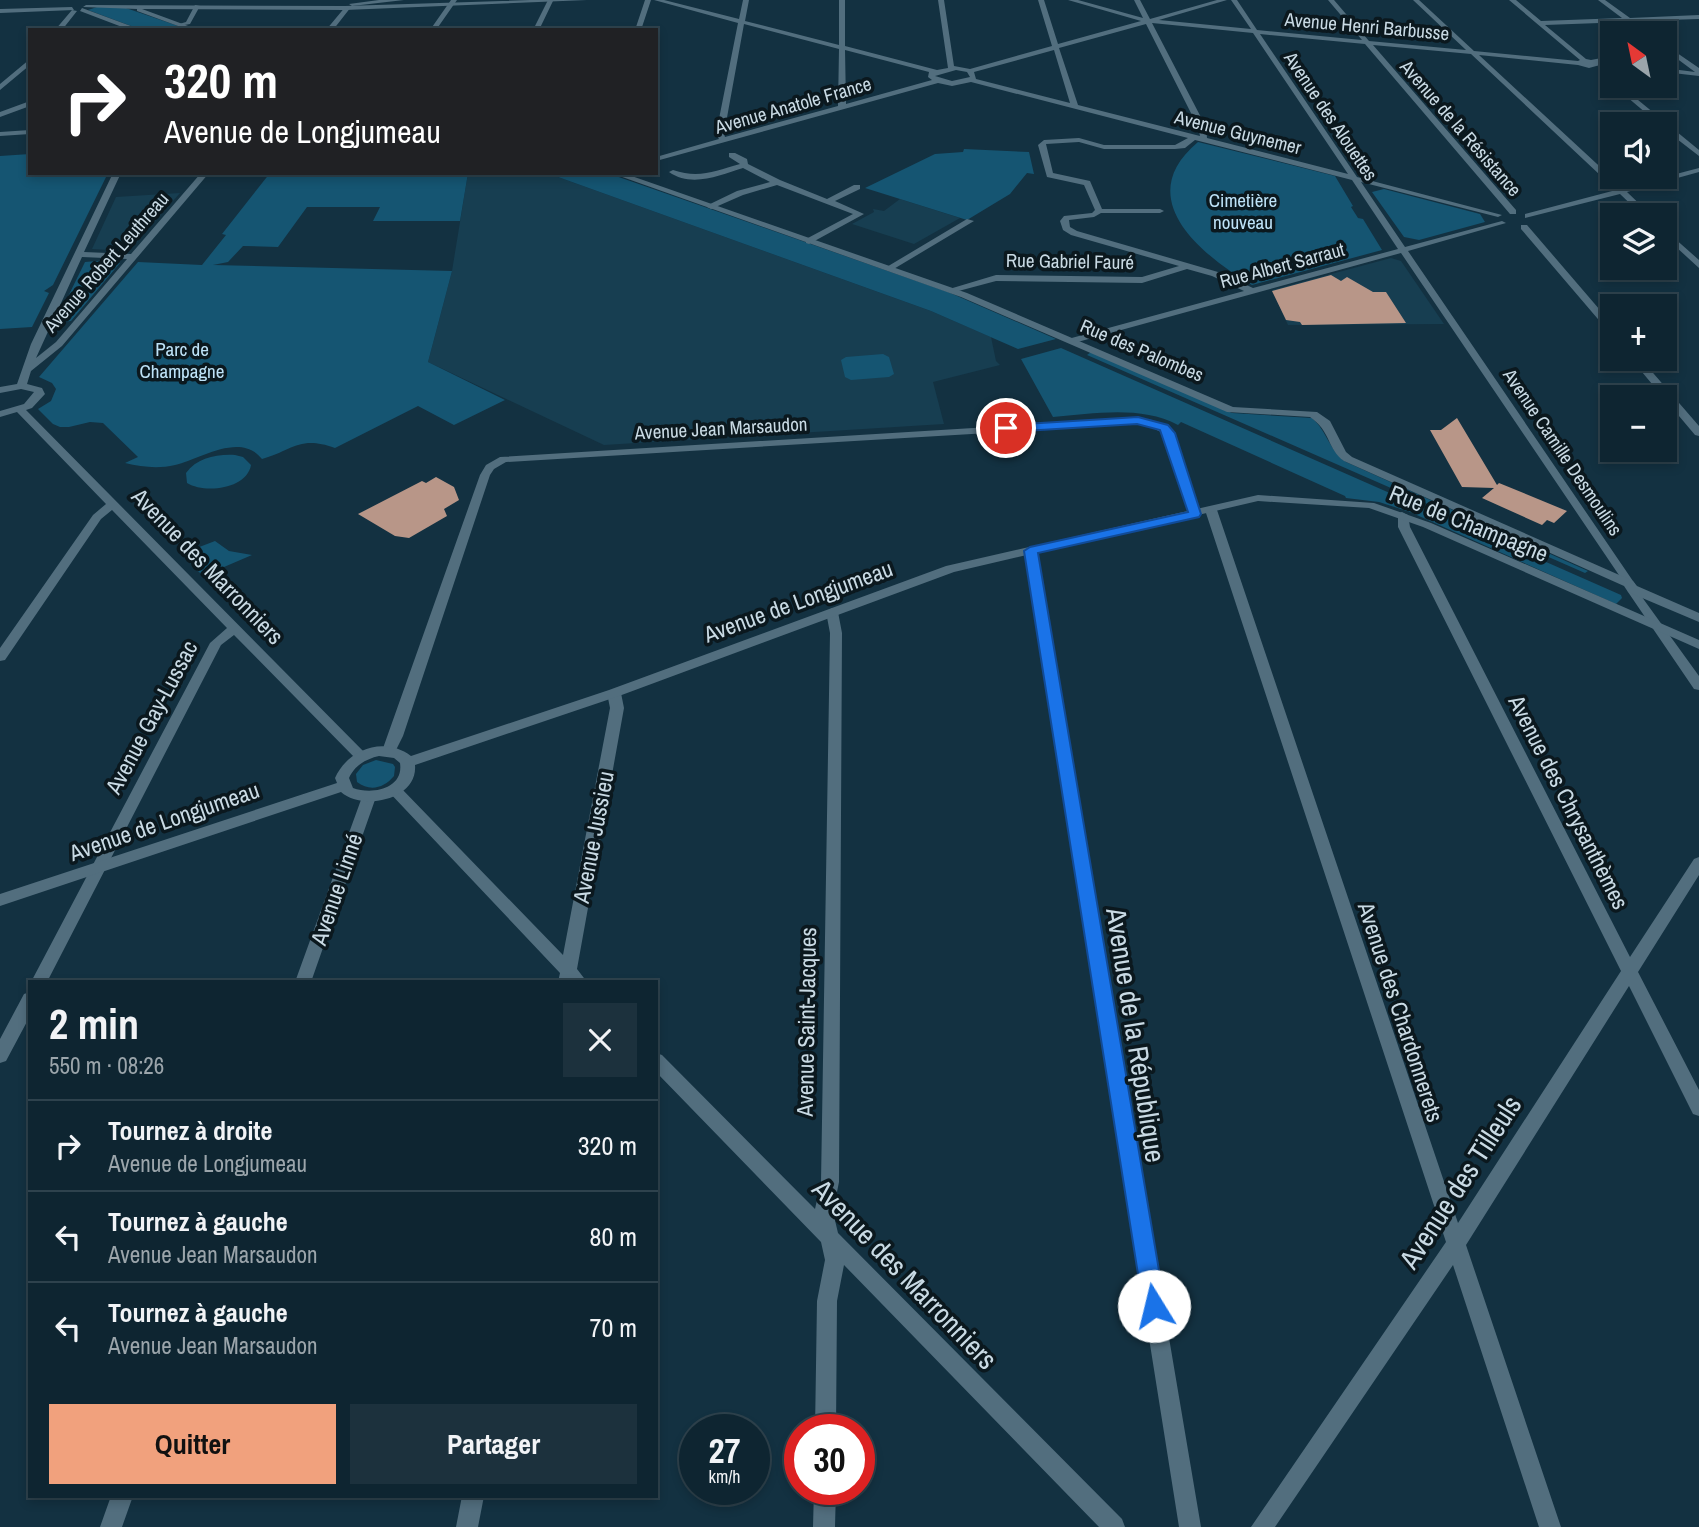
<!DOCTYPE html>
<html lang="fr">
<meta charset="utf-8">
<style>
:root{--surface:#0e2531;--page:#1c313d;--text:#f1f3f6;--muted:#9ba5ab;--line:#2e424d;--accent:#f1a17d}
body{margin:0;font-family:"Archivo Narrow",sans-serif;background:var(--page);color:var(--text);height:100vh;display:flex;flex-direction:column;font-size:26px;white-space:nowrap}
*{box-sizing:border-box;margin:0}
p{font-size:23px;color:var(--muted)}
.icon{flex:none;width:38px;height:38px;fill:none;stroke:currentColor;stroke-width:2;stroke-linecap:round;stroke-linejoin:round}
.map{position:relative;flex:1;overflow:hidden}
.sheet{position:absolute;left:28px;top:980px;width:630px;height:518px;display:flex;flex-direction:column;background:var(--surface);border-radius:0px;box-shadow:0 4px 10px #0003,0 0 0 2px var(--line)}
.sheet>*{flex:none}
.top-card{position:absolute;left:28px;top:28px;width:630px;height:147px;border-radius:0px;box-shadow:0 4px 10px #0003,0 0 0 2px var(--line);background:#202124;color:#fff;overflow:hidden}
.needle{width:46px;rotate:327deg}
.tools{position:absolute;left:1600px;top:21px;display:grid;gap:14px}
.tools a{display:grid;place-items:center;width:77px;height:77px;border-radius:0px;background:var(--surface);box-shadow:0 4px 10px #0003,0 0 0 2px var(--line);font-size:35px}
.speed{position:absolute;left:679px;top:1414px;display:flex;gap:14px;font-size:35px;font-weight:700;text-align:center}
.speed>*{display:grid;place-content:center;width:91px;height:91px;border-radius:50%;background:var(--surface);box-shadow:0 4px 10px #0003,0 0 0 2px var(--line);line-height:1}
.speed small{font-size:18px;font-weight:400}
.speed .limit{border:10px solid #d22;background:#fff;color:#111}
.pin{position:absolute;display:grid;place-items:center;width:60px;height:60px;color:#fff;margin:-30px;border:4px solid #fff;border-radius:50%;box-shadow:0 2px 7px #0007}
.me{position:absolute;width:77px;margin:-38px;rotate:351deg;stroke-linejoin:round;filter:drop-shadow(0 0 5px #0008)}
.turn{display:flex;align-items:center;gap:24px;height:147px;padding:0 21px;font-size:32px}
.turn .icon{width:91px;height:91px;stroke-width:2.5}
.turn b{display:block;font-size:49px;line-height:60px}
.round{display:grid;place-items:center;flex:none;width:74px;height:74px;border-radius:0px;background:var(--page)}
.headline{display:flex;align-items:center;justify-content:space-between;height:119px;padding:0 21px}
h1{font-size:42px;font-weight:800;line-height:52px}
.cta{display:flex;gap:14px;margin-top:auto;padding:14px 21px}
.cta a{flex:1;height:80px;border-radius:0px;background:var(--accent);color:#111;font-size:28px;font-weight:800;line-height:80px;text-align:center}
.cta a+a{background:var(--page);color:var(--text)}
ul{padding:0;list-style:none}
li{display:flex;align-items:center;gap:21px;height:91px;padding:0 21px;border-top:2px solid var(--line)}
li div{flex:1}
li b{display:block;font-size:26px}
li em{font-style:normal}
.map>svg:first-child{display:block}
</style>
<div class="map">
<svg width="1699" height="1527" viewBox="0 0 1699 1527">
<rect width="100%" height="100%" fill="#133141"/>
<!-- built -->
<path fill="#173e51" d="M 468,173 L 547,173 L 931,311 L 991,337 L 996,361 L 1000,365 L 933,382 L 944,424 L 604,445 L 428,362 L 452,271 Z
M 180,193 L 129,251 L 92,249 L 116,197 Z
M 900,199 L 960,218 L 914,244 L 852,224 L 874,212 L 873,209 L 884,211 Z
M 1391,258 L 1401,261 L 1444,324 L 1288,325 L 1272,290 Z"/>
<!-- green -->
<path fill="#155572" d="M 100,6 L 123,7 L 190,30 L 142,30 L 88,10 Z
M 1198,142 L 1335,176 L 1353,206 L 1351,207 L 1358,218 L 1363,219 L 1382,250 L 1252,285 C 1200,254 1131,198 1198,142 Z
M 964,149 L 1029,152 L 1034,174 L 1027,173 L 1010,194 L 967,220 L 865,188 L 935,154 L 963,152 Z
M 30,154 L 30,173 L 108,173 L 53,285 L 44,291 L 49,293 L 32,327 L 0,329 L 0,156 Z
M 270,173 L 468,173 L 460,221 L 373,221 L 380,207 L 307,207 L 278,247 L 243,246 L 228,262 L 213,265 L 452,271 L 428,362 L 505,400 L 454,425 L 418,406 L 335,448 C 299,435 292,451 262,459 C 240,431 199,460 175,465 C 158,469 142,467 125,463 L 138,457 L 103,423 L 90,422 L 69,427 L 60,427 L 53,424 L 38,409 L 51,401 L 56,389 L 52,383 L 39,377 L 138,262 L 202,265 L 226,235 L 222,234 Z
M 547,173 L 613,175 L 948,292 L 1056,339 L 1018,349 L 931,311 Z
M 1384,189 L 1480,214 L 1485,222 L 1419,240 L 1404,237 L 1372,192 Z
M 108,260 L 120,263 L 71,321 L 55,323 L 85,262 Z
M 1061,348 L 1621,595 L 1622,598 L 1616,604 L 1410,512 L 1379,502 L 1346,498 L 1345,496 L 1181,422 L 1178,425 C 1140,405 1093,414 1053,417 L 1021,359 Z
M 1091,352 L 1232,413 L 1312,418 C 1327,431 1329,450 1346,462 L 1588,571 L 1585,573 L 1087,355 Z
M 883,354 L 889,357 L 894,374 L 889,377 L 851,380 L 845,377 L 841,360 L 846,357 Z
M 235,455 L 243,457 L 251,465 C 247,489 205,494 187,483 L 186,473 C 197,458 216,454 235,455 Z
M 215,541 L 229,551 L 252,555 L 203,576 L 181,554 Z
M 376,760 L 393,764 L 395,767 L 394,776 C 384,788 370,792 357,782 L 356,774 L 363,765 Z"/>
<!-- building -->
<path fill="#b89688" d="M 1331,275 L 1341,281 L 1347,277 L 1373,292 L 1386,292 L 1406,323 L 1302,325 L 1300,322 L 1286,320 L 1272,291 Z
M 1457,418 L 1497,485 L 1499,483 L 1567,511 L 1554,523 L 1547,520 L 1542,525 L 1482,498 L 1494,488 L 1462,487 L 1430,430 L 1441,430 Z
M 436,477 L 454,487 L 459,500 L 444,509 L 447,516 L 409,538 L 395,536 L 358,514 L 422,481 L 426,483 Z"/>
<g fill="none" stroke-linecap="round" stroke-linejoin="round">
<!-- minor -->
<path fill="#526e7e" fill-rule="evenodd" d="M 379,0 L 404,0 L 352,6 L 349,4 Z
M 451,0 L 457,0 L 436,30 L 430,30 Z
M 548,0 L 553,1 L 539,30 L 533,30 Z
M 645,0 L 651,0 L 641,30 L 635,30 Z
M 654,0 L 664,0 L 739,19 L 743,0 L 749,0 L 745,21 L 839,45 L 839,0 L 845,0 L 845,46 L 937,70 L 948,68 L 938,0 L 944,0 L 954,66 L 970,69 L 1052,46 L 1038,0 L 1044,0 L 1058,44 L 1141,21 L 1068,0 L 1078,0 L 1143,18 L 1134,0 L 1140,0 L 1150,19 L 1217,0 L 1227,0 L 1159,20 L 1251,29 L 1231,0 L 1237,0 L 1257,30 L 1362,40 L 1328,0 L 1334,0 L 1369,41 L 1466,50 L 1413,0 L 1419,0 L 1474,51 L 1578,61 L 1580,60 L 1509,0 L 1516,0 L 1541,21 L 1622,18 L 1598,0 L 1605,0 L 1630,18 L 1699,15 L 1699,19 L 1635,21 L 1650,33 L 1643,33 L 1627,22 L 1545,25 L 1586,59 L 1591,60 L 1612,56 L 1612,60 L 1599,62 L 1600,65 L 1589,68 L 1578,65 L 1479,55 L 1623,188 L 1699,168 L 1699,172 L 1627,192 L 1651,215 L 1642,215 L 1620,194 L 1525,218 L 1525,214 L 1616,190 L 1471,54 L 1373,45 L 1516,210 L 1516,214 L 1510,214 L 1365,44 L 1260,34 L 1357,177 L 1502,215 L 1498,217 L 1361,182 L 1405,247 L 1502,221 L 1506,223 L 1408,251 L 1635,584 L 1634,586 L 1699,676 L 1699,690 L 1694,689 L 1628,592 L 1627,587 L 1401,253 L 1074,343 L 1068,343 L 1068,339 L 1244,291 L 1212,276 L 1187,269 L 1142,283 L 996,281 L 951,293 L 946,290 L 996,275 L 1142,277 L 1179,266 L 1071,235 L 1063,230 L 1060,221 L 1064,216 L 1092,213 L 1095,210 L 1084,185 L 1047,177 L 1038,145 L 1044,140 L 1079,138 L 1104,145 L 1175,145 L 1188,138 L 971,82 L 952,86 L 938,83 L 656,161 L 656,157 L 719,139 L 716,134 L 738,23 ZM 1152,23 L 1253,33 L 1348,174 L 1207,138 L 1206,127 ZM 744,24 L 839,49 L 838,106 L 725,137 L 724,134 ZM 1146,24 L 1198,127 L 1200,136 L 1078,105 L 1059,48 ZM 845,50 L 929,72 L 928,77 L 932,80 L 846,104 ZM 1054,50 L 1070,103 L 976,79 L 974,72 ZM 956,70 L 967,72 L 970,77 L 952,81 L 935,76 ZM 1195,140 L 1352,180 L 1398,249 L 1253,288 L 1218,272 L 1077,231 L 1070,227 L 1069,220 L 1094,217 L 1101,213 L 1160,213 L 1164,211 L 1160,209 L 1102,209 L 1090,181 L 1053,173 L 1046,144 L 1079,142 L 1104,149 L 1175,149 L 1185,148 Z
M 195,5 L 200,6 L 190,24 L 179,26 L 179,24 L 186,22 Z
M 346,6 L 351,7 L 333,30 L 326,30 Z
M 72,7 L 74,10 L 0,13 L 0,9 Z
M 1664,44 L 1699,68 L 1699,76 L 1664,72 L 1664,68 L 1695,72 L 1664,49 Z
M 1614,86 L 1621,86 L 1699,150 L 1699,156 L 1664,129 L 1664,124 L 1659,124 Z
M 30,130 L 30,134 L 0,136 L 0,132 Z
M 729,153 L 735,153 L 747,159 L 748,164 L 780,180 L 827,199 L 854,185 L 860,185 L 860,189 L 835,201 L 864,214 L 809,244 L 806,243 L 806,239 L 853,214 L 777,185 L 743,195 L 711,209 L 707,207 L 708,205 L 737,191 L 770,182 L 743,168 C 720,175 692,188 669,172 L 673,170 C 699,179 715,171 740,164 L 729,157 Z
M 113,173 L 121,173 L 84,252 L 131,254 L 201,173 L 209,173 L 62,346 L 31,371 L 27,384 L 42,388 L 45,394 L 32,408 L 26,410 L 368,756 L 361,761 L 356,759 L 234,635 L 221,645 L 47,982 L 31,982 L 210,643 L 227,628 L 112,510 L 101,519 L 5,660 L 0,661 L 0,648 L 93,515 L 106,504 L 17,412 L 0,417 L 0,411 L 24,404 L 34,392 L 21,389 L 0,393 L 0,387 L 17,384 L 31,344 ZM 82,257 L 127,259 L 56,342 L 36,358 Z
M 967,219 L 974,221 L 892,270 L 885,268 Z
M 1521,225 L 1527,225 L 1612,324 L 1612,333 L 1609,332 L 1521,229 Z
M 1664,229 L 1699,260 L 1699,268 L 1664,236 Z
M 1631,359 L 1641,359 L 1699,426 L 1699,436 L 1695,435 Z
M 1138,418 L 1152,420 L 1173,431 L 1201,514 L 1199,516 L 1195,517 L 1189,514 L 1163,433 L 1146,425 L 1138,424 L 506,462 L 494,469 L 490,475 L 403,736 L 394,754 L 384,754 L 382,751 L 480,475 L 486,465 L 500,457 Z
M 1211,507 L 1217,510 L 1458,1223 L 1621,971 L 1398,527 L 1398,513 L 1402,512 L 1408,515 L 1410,527 L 1630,957 L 1694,859 L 1699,857 L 1699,875 L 1638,972 L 1699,1090 L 1699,1116 L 1693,1114 L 1629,986 L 1466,1245 L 1561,1527 L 1539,1527 L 1453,1265 L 1275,1527 L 1251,1527 L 1446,1242 L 1205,510 Z
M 1030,547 L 1036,551 L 1201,1527 L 1179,1527 L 1024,551 Z
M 832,608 L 838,612 L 842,633 L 839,1182 L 833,1212 L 838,1233 L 1122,1519 L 1125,1527 L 1099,1527 L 844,1265 L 837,1301 L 836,1430 L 815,1430 L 817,1301 L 825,1260 L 821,1242 L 656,1072 L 656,1053 L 662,1055 L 815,1209 L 821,1182 L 830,633 L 826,612 Z
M 614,689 L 621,693 L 624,708 L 577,969 L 587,982 L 558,982 L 560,973 L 387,790 L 389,786 L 399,786 L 563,955 L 610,708 L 607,693 Z
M 369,792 L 376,797 L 311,982 L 295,982 L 362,797 Z
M 30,992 L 30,1016 L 6,1061 L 0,1063 L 0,1039 L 24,994 Z
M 814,1489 L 836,1489 L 835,1527 L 813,1527 Z
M 111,1496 L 133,1496 L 122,1527 L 100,1527 Z
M 462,1496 L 484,1496 L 478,1527 L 456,1527 Z"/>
<!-- tertiary -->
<path fill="#526e7e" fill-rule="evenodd" d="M 530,0 L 587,0 L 345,10 L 142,9 L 199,30 L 189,30 L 137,11 L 137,9 L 83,7 L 86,5 L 345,6 Z
M 82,8 L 139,29 L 140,30 L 130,30 L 80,11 Z
M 72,10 L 77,11 L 62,30 L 55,30 Z
M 30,59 L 30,65 L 0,90 L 0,84 Z
M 30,101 L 30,106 L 0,117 L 0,112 Z
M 611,173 L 623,173 L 967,293 L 1233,407 L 1317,412 L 1330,421 L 1346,452 L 1352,457 L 1633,581 L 1637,586 L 1699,613 L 1699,622 L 1628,592 L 1624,586 L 1344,461 C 1327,449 1331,431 1310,417 L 1227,412 L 961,297 Z
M 1258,495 L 1374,503 L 1431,523 L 1699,640 L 1699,649 L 1423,527 L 1369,508 L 1258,501 L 954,572 L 619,696 L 415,765 C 418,800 362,811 341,792 L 0,906 L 0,894 L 337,783 L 335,778 C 348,749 384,736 411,756 L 609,690 L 946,566 ZM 379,756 L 394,758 L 400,763 C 404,789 372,795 353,788 L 349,778 C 355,765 366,759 379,756 Z"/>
</g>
<!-- route -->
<path fill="#1a73e8" stroke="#114b97" stroke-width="2" d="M 1138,417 L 1168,425 L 1175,433 L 1201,514 L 1199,517 L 1038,553 L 1165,1306 L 1162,1314 L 1154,1317 L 1146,1314 L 1143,1306 L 1024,551 L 1030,547 L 1188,512 L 1160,430 L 1137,424 L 1006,432 L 1000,428 L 1006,425 Z"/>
<g text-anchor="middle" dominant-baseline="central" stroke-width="7" stroke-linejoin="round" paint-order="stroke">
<!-- far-street labels -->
<g font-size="19" fill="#c9dae4" stroke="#0b181e">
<text transform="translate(1367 26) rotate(5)">Avenue Henri Barbusse</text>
<text transform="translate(793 105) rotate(-16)">Avenue Anatole France</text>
<text transform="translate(1331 116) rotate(56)">Avenue des Alouettes</text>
<text transform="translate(1461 128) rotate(49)">Avenue de la Résistance</text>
<text transform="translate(1238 132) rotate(14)">Avenue Guynemer</text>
<text transform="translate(1070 261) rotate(1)">Rue Gabriel Fauré</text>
<text transform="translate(106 262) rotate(-49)">Avenue Robert Leuthreau</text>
<text transform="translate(1282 265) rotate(-15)">Rue Albert Sarraut</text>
<text transform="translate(1142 350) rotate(23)">Rue des Palombes</text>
<text transform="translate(721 428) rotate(-3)">Avenue Jean Marsaudon</text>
<text transform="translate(1563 452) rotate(56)">Avenue Camille Desmoulins</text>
</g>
<!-- far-park labels -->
<g font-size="19" fill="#bee3f8" stroke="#0b181e">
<text x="1243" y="200">Cimetière<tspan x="1243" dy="22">nouveau</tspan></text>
<text x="182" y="349">Parc de<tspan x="182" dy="22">Champagne</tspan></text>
</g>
<!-- street labels -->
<g font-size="23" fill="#c9dae4" stroke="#0b181e">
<text transform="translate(1469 523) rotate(22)">Rue de Champagne</text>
<text transform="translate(208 566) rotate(46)">Avenue des Marronniers</text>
<text transform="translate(798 601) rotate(-20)">Avenue de Longjumeau</text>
<text transform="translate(151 717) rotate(-62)">Avenue Gay-Lussac</text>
<text transform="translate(1569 802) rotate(63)">Avenue des Chrysanthèmes</text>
<text transform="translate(164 821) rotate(-19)">Avenue de Longjumeau</text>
<text transform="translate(593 837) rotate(-79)">Avenue Jussieu</text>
<text transform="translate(336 889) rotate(-71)">Avenue Linné</text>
<text transform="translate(1401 1012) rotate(72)">Avenue des Chardonnerets</text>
<text transform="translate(806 1022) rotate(-89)">Avenue Saint-Jacques</text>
</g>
<!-- near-street labels -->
<g font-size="28" fill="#c9dae4" stroke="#0b181e">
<text transform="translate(1136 1035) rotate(81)">Avenue de la République</text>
<text transform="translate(1460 1182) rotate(-57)">Avenue des Tilleuls</text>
<text transform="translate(905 1274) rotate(46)">Avenue des Marronniers</text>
</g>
</g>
</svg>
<div class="tools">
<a><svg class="needle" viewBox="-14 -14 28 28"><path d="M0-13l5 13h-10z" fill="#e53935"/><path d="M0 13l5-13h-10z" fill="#9ba5ab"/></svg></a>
<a><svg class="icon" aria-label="sound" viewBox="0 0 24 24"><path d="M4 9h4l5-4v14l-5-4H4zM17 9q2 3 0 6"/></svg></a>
<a><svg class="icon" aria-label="layers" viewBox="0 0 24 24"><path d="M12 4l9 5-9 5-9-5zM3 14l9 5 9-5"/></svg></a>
<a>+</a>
<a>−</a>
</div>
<div class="speed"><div>27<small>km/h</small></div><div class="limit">30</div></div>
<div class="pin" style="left:1006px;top:428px;background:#d93025"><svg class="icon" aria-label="arrive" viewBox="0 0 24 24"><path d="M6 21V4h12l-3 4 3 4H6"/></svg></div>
<svg class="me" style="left:1154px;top:1306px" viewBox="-20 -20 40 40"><circle r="19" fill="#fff"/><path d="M0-13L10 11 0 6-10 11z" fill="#1a73e8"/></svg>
<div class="top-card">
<div class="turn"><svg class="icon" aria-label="right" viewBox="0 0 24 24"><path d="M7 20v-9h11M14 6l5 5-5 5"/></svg><div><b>320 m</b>Avenue de Longjumeau</div></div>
</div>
<section class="sheet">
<div class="headline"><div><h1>2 min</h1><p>550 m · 08:26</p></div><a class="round"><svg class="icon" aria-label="close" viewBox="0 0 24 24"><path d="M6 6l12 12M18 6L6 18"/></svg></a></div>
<ul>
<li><svg class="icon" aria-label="right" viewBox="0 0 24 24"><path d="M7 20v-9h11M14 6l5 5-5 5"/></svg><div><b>Tournez à droite</b><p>Avenue de Longjumeau</p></div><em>320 m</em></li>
<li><svg class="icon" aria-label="left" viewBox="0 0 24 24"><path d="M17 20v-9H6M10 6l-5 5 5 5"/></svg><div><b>Tournez à gauche</b><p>Avenue Jean Marsaudon</p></div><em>80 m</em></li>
<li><svg class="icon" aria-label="left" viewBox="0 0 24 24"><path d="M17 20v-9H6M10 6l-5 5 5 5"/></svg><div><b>Tournez à gauche</b><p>Avenue Jean Marsaudon</p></div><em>70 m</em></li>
</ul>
<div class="cta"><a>Quitter</a><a>Partager</a></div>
</section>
</div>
